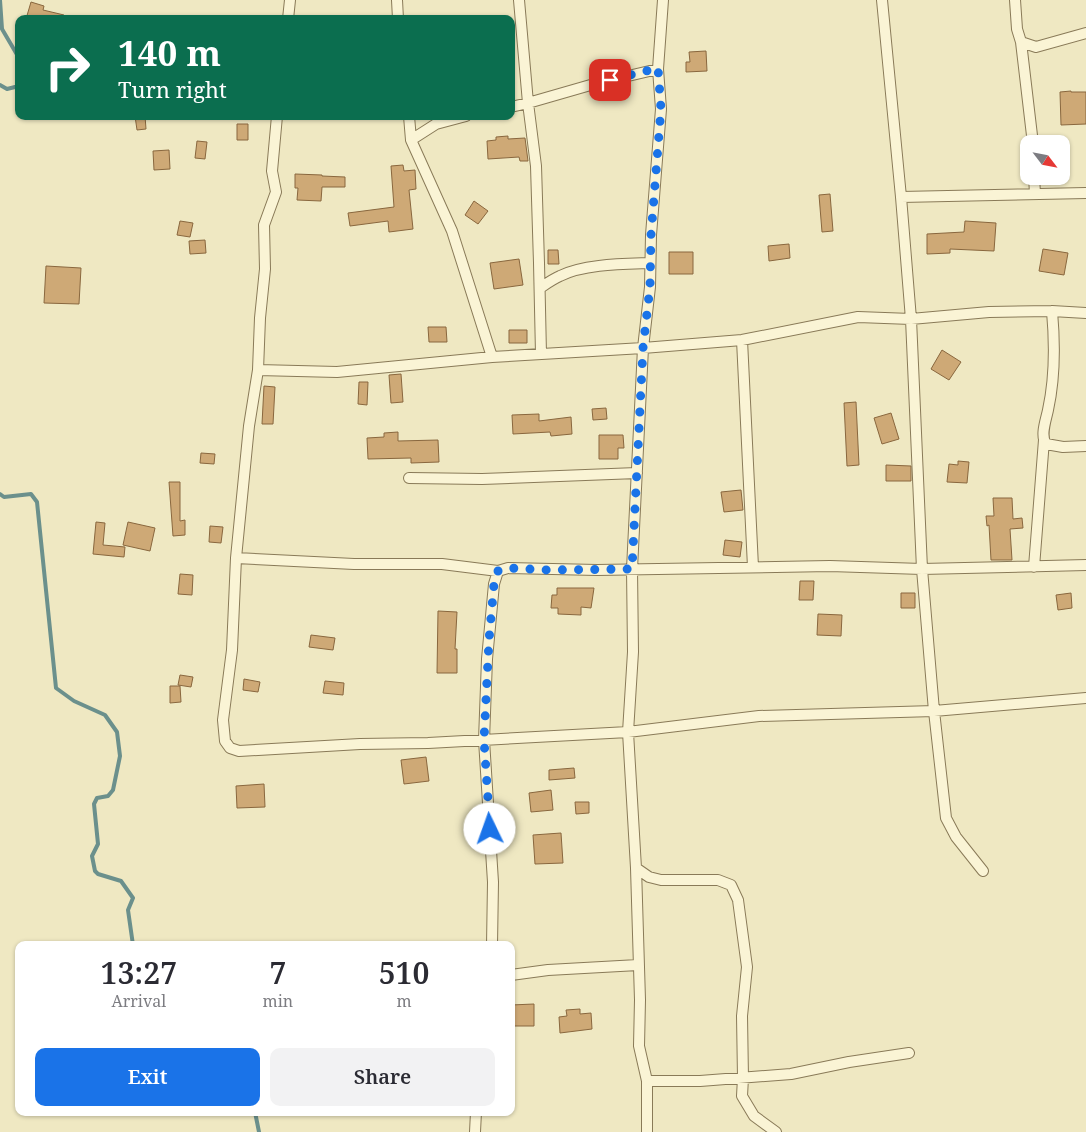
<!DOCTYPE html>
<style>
:root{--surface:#fff;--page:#f2f2f3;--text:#2b2b33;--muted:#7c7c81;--accent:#1a73e8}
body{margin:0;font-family:"Noto Serif",serif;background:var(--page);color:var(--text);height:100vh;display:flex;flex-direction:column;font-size:19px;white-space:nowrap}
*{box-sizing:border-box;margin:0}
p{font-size:16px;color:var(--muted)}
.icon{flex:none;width:28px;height:28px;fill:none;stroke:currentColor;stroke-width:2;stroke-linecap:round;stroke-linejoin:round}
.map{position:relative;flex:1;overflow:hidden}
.panel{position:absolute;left:15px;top:941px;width:500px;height:175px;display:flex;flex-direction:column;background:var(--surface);border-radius:10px;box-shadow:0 1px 4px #0004}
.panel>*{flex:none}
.hud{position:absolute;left:15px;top:15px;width:500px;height:105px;border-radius:10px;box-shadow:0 1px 4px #0004;background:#0b6e4f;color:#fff;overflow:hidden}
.needle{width:32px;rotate:122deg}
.buttons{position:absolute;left:1020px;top:135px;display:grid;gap:10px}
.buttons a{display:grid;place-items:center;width:50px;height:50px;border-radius:10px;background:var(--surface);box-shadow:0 1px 4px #0004;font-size:25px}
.pin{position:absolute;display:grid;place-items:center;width:42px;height:42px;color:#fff;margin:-21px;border-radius:10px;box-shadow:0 2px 8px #0006}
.me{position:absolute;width:55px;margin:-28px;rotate:357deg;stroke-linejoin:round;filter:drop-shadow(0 0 4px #0008)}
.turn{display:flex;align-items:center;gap:18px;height:105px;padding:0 20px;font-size:22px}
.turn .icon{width:65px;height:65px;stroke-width:2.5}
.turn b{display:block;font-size:35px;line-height:42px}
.eta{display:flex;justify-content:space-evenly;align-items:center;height:85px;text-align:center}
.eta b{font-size:30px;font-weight:600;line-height:35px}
.action{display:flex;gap:10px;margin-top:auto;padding:10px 20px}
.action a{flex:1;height:58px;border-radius:10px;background:var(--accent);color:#fff;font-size:20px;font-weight:600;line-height:58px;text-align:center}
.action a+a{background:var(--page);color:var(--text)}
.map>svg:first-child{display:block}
</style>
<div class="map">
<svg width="1086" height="1132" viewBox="0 0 1086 1132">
<rect width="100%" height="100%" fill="#efe8c2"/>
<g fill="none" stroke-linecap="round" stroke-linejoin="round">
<!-- stream -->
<path stroke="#6b908c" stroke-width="4" d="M 0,0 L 2,29 L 19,58
M 0,85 L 7,89 L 19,86
M 0,494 L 4,497 L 31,494 L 37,502 L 56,688 L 74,701 L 105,715 L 117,732 L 120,756 L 113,790 L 108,796 L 97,798 L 94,804 L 98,844 L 92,856 L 95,871 L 98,874 L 121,881 L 133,898 L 128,910 L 133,945
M 255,1112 L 259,1132"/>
</g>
<!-- building -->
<path fill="#cea976" stroke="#89673e" d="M 31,2 L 44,6 L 43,10 L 64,15 L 63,19 L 26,19 Z
M 706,51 L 707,71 L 686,72 L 686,62 L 690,62 L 689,52 Z
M 1071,91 L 1071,92 L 1086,92 L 1086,124 L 1061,125 L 1060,92 Z
M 135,116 L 145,116 L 146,129 L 137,130 Z
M 237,124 L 248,124 L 248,140 L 237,140 Z
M 508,136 L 508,139 L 525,138 L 528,161 L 520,161 L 519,157 L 488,159 L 487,141 L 496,140 L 496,137 Z
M 197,141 L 207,142 L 205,159 L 195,158 Z
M 169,150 L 170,169 L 154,170 L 153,151 Z
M 403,165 L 404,171 L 415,170 L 416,189 L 409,190 L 413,229 L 389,232 L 388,221 L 350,226 L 348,213 L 394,207 L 391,166 Z
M 295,174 L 322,175 L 322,176 L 345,177 L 345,187 L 322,187 L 321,201 L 297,200 L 298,188 L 295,188 Z
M 830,194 L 833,231 L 822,232 L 819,195 Z
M 474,201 L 488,211 L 478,224 L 465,215 Z
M 180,221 L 193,223 L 190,237 L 177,235 Z
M 965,221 L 996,223 L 994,251 L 950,249 L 950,253 L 927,254 L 927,234 L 964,232 Z
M 205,240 L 206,253 L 190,254 L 189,241 Z
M 789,244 L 790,258 L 769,261 L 768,246 Z
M 1043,249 L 1068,253 L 1064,275 L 1039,271 Z
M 548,250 L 558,250 L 559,264 L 548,264 Z
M 669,252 L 693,252 L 693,274 L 669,274 Z
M 519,259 L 523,285 L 494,289 L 490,263 Z
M 46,266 L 81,268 L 79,304 L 44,303 Z
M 428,327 L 446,327 L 447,342 L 429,342 Z
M 509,330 L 527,330 L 527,343 L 509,343 Z
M 942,350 L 961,362 L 949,380 L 931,369 Z
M 401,374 L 403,402 L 391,403 L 389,375 Z
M 359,382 L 368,382 L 367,405 L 358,404 Z
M 264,386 L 275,387 L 273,424 L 262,424 Z
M 856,402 L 859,465 L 847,466 L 844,403 Z
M 606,408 L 607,419 L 593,420 L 592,409 Z
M 891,413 L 899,439 L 882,444 L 874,418 Z
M 539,414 L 539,421 L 571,417 L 572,434 L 551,436 L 550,432 L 513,434 L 512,415 Z
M 398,432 L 398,441 L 438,440 L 439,462 L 411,463 L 411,458 L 368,459 L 367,438 L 384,437 L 384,433 Z
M 599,435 L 623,435 L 624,448 L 618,448 L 618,459 L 599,459 Z
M 201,453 L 215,454 L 214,464 L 200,463 Z
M 958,461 L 969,462 L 967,483 L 947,482 L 949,464 L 958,465 Z
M 886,465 L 911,466 L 911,481 L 886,481 Z
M 169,482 L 180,482 L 180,521 L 185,520 L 185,535 L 173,536 Z
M 741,490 L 743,510 L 724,512 L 721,492 Z
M 993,498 L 1012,498 L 1013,519 L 1022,518 L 1023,528 L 1010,529 L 1012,560 L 991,560 L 989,525 L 987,526 L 986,516 L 994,516 Z
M 96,522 L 105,523 L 103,545 L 125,547 L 124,557 L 93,554 Z
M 128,522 L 155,528 L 150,551 L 123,545 Z
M 210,526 L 223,527 L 221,543 L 209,542 Z
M 725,540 L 742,542 L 740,557 L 723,555 Z
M 180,574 L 193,575 L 192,595 L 178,594 Z
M 800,581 L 814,581 L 813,600 L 799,600 Z
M 557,588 L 594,588 L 591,608 L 581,607 L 581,615 L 558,614 L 558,608 L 551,608 L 552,595 L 557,595 Z
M 901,593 L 915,593 L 915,608 L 901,608 Z
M 1071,593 L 1072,608 L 1058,610 L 1056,595 Z
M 438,611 L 457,612 L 455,649 L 457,649 L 457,673 L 437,673 Z
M 818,614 L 842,615 L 841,636 L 817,635 Z
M 311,635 L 335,638 L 333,650 L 309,647 Z
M 180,675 L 193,677 L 191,687 L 178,685 Z
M 244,679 L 260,682 L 258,692 L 243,690 Z
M 325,681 L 344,683 L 343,695 L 323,693 Z
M 170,686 L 180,686 L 181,702 L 170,703 Z
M 426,757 L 429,781 L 404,784 L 401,760 Z
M 574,768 L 575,778 L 549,780 L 549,770 Z
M 264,784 L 265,807 L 237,808 L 236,786 Z
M 551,790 L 553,810 L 531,812 L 529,793 Z
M 575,802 L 589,802 L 589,813 L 576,814 Z
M 561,833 L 563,863 L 535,864 L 533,835 Z
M 534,1004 L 534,1026 L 511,1026 L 511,1005 Z
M 580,1009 L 580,1014 L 591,1013 L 592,1029 L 560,1033 L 559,1017 L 567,1016 L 566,1010 Z"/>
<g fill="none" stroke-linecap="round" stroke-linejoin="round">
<defs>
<path id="minor" d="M 397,0 L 398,19
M 519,0 L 528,103 L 536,166 L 539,263 L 541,354
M 882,0 L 901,197 L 911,319 L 922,569 L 934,711 L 946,818 L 956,837 L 983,871
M 1015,0 L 1017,29 L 1021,42 L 1036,47 L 1086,33
M 288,19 L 290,0
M 1021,42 L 1033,144
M 511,107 L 528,103 L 594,84 L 658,69
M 277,116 L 272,171 L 276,192 L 264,225 L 265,269 L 260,318 L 258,370 L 249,426 L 236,558 L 232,650 L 223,720 L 225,741 L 230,748 L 239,751 L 360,744 L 428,743 L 628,732 L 759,716 L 934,711 L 1086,698
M 409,116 L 411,140 L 452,231 L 492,357
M 411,140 L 436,124 L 466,116
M 1034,176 L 1035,194
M 901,197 L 1086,193
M 540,288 C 546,284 553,279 560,276 C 584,264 623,264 650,263
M 1052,311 C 1055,344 1055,378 1048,410 C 1046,420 1040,435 1046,444 L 1063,447 L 1086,446
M 742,340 L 753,567
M 258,370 L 337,372 L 492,357 L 643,348 L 742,340 L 858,317 L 911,319 L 989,312 L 1052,311 L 1086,313
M 409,478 L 482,479 L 637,473
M 236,558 L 354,564 L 442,564 L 498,571
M 1034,567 L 1044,440
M 636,868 L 649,877 L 661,880 L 718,880 L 731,885 L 738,900 L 747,967 L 742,1016 L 743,1078 L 742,1096 L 754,1116 L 776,1132
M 492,945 L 493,882 L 484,740 L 487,659 L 494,584 L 498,571 L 508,568 L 597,570 L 830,566 L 922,569 L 1086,565
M 511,975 L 548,970 L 638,965
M 647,1081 L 700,1081 L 791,1074 L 849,1062 L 909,1053
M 475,1132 L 476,1112
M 647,1132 L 647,1081 L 639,1046 L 640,1000 L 636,868 L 628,732 L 633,652 L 632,569 L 643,348 L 650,287 L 651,235 L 661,109 L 658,69 L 663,0"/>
</defs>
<!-- minor casing -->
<use href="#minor" stroke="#897a58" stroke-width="12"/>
<!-- minor -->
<use href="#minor" stroke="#faf4d5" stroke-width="10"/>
</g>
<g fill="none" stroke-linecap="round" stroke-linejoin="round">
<!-- route -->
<path stroke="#1a73e8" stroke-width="9" stroke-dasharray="0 16.2" d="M 490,829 L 484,740 L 489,640 L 494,584 L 498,571 L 508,568 L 548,570 L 632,569 L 643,348 L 650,287 L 651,235 L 661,109 L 658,68 L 610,80"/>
</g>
</svg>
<div class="buttons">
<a><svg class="needle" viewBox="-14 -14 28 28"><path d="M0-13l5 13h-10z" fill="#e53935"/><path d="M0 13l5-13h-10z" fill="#7c7c81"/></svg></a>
</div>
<div class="pin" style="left:610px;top:80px;background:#d93025"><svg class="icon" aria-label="arrive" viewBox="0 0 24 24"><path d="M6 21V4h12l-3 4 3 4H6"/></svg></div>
<svg class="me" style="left:490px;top:829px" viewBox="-20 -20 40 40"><circle r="19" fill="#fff"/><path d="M0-13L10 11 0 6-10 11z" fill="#1a73e8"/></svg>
<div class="hud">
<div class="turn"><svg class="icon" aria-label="right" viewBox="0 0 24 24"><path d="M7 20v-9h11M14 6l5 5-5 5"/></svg><div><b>140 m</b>Turn right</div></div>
</div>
<section class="panel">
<div class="eta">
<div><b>13:27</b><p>Arrival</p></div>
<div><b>7</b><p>min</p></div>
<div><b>510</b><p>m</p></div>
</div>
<div class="action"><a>Exit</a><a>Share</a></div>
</section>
</div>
